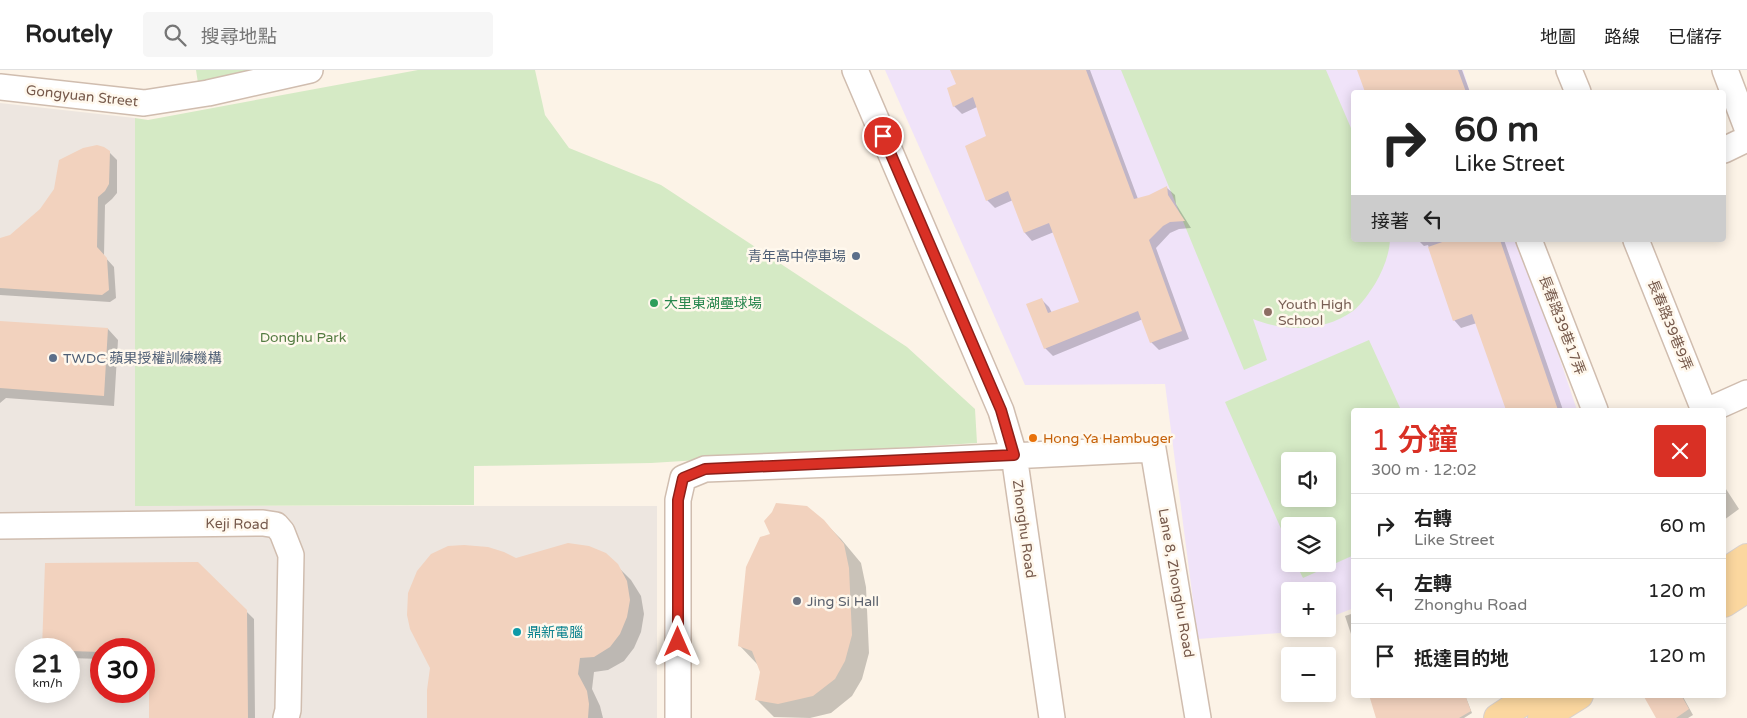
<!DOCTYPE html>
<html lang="zh-TW">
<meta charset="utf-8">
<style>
:root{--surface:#fff;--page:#f6f6f6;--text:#222;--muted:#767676;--line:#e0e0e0;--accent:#d93025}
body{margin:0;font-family:"Varela Round","Noto Sans TC",sans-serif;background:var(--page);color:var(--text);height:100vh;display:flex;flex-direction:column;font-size:19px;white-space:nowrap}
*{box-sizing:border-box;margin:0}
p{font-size:16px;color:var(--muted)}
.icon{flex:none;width:28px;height:28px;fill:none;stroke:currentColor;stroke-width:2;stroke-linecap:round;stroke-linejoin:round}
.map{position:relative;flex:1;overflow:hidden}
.sheet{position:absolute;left:1351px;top:338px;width:375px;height:290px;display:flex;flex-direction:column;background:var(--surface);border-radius:5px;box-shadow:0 2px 12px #0003}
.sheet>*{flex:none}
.guide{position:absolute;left:1351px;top:20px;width:375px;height:152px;border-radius:5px;box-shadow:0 2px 12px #0003;background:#fff;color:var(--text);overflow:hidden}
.buttons{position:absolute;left:1281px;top:382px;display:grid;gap:10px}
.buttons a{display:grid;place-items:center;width:55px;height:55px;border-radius:5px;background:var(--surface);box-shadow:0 2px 12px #0003;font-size:25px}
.speed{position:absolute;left:15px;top:568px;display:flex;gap:10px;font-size:25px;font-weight:700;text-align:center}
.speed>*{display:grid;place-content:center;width:65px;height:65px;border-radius:50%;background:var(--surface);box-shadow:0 2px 12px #0003;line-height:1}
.speed small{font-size:12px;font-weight:400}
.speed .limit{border:8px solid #d22;background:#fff;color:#111}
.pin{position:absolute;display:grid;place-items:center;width:42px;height:42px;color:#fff;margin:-21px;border:2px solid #fff;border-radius:50%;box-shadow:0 1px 5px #0007}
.me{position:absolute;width:55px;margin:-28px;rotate:0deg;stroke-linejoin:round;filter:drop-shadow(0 0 4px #0008)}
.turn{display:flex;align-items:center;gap:18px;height:105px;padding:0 20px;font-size:22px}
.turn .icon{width:65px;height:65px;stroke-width:2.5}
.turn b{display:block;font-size:35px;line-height:42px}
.then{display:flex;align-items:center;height:48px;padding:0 20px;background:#0003;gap:10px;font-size:19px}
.round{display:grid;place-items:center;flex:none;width:52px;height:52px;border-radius:5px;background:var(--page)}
.summary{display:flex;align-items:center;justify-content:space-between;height:85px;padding:0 20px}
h1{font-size:30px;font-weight:600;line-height:38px;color:var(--accent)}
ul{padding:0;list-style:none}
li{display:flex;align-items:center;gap:15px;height:65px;padding:0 20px;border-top:1px solid var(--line)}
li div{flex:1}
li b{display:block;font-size:19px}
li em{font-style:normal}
header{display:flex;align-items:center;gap:30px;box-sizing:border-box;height:70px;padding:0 25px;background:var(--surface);border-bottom:1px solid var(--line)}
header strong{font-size:24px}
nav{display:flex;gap:28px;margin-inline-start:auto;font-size:18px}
.search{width:350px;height:45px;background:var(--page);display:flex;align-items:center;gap:12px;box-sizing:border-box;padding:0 18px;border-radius:5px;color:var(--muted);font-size:19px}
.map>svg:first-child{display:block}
</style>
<header>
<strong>Routely</strong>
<div class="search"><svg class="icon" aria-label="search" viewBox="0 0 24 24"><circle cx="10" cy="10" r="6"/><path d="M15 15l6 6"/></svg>搜尋地點</div>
<nav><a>地圖</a><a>路線</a><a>已儲存</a></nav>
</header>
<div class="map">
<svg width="1747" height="648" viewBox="0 0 1747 648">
<rect width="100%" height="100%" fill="#fcf3e7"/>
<!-- industrial -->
<path fill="#ede6e0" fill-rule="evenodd" d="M 0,33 L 135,48 L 135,436 L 657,436 L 657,648 L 0,648 ZM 26,579 L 69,579 L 69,621 L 26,621 ZM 101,579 L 144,579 L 144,621 L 101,621 Z"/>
<!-- education -->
<path fill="#f0e3f9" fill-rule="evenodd" d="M 885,0 L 1463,0 L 1470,22 L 1354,22 L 1354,170 L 1520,170 L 1577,340 L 1354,340 L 1354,538 L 1328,548 L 1328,521 L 1290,521 L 1290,559 L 1301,559 L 1293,562 L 1198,569 L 1165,314 L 1025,315 ZM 1290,391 L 1328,391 L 1328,429 L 1290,429 ZM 1290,456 L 1328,456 L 1328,494 L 1290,494 Z"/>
<!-- green -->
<path fill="#d5eac5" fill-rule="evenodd" d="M 196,0 L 250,0 L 198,13 Z
M 418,0 L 535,0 L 545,45 L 569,78 L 661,115 L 907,277 L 975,339 L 977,373 L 651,393 L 474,396 L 474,435 L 135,436 L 135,48 L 148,50 Z
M 1121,0 L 1326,0 L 1354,65 L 1354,170 L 1390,170 C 1389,186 1383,200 1375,214 C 1369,223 1362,234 1353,241 C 1324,262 1285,262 1253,249 L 1267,290 L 1244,300 Z
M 1369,270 L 1401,340 L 1354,340 L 1354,485 L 1303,508 L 1296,494 L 1328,494 L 1328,456 L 1290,456 L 1290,479 L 1225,332 ZM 1328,391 L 1328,429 L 1290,429 L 1290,391 Z"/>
<!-- shadow -->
<path fill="#0003" d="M 951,0 L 1090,0 L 1138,129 L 1149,127 L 1167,118 L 1175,125 L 1176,134 L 1191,158 L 1179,159 L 1170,163 L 1156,178 L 1189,269 L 1159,280 L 1151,272 L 1143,249 L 1053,286 L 1045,278 L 1042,230 L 1049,237 L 1052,243 L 1080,233 L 1054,162 L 1032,171 L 1025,163 L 1013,130 L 995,138 L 987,130 L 988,67 L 977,37 L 962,44 L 954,36 L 957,14 Z
M 1359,0 L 1462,0 L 1470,22 L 1367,22 Z
M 109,82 L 117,90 L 117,123 L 112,129 L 105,135 L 104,186 L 114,197 L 116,228 L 110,232 L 0,225 L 0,169 L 11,166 Z
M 1418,170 L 1504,170 L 1563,340 L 1507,340 L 1477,253 L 1461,258 L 1454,250 L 1428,175 L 1424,176 Z
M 0,252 L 108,259 L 118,270 L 114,336 L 6,328 L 0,333 Z
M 1724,416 L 1739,439 L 1724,450 Z
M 823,451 L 841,469 L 861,493 L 866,517 L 869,583 L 862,609 L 852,626 L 831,643 L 810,648 L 774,647 L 756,629 L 762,601 L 757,594 L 740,576 Z
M 605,484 L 631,510 L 641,526 L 644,544 L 641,562 L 634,578 L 624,591 L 608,600 L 594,602 L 592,619 L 600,636 L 603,648 L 428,648 L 516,489 Z
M 198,494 L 254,549 L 255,648 L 150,648 L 150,605 L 144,599 L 144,579 L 101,579 L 101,589 L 69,588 L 69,579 Z
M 1354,543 L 1354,573 L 1345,546 Z
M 1370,625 L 1465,625 L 1472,643 L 1464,648 L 1378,648 Z
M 1645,625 L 1682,625 L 1693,645 L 1688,648 L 1658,648 Z"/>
<!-- building -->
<path fill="#f2d2be" d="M 950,0 L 1086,0 L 1134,129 L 1149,125 L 1167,116 L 1168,125 L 1185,151 L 1170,152 L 1163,156 L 1149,170 L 1182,261 L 1150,273 L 1138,241 L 1044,279 L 1026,234 L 1042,228 L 1048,243 L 1079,232 L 1049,153 L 1024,163 L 1008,121 L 986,131 L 965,76 L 986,66 L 973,27 L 953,37 L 947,18 L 956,14 Z
M 1357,0 L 1458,0 L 1466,22 L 1365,22 Z
M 97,75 L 104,77 L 110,81 L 109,114 L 105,121 L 98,127 L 97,177 L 107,188 L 109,220 L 102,225 L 0,218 L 0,168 L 10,165 L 40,139 L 54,119 L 59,90 L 83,78 Z
M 1448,170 L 1500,170 L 1558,340 L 1506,340 L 1472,244 L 1453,251 L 1428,177 Z
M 0,251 L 108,258 L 104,326 L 0,318 Z
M 776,433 L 807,436 L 824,450 L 844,474 L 849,498 L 852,565 L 845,591 L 835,609 L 813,626 L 778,634 L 755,630 L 760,602 L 752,581 L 738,576 L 746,497 L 760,467 L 770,464 L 764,451 L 772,442 Z
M 568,473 L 589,476 L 606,483 L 618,494 L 627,511 L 630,530 L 627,547 L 620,564 L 610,577 L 594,587 L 580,588 L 578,604 L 587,621 L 589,634 L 588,648 L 427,648 L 427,620 L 430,598 L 410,559 L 407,545 L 408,523 L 417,501 L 431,484 L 448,476 L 464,475 L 488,477 L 504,482 L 516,488 Z
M 198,492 L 247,540 L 248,648 L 149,648 L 149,605 L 144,600 L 144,579 L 101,579 L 101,582 L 69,581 L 69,579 L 42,579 L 45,493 Z
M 1369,625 L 1465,625 L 1471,641 L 1459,648 L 1376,648 Z
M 1643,625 L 1681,625 L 1689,639 L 1676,648 L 1656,648 Z"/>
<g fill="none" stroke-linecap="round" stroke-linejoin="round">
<defs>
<path id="minor" d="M 855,0 L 1001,341 L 1014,385 L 1052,648
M 1569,0 L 1578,22
M 1725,0 L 1747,58
M 0,17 L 144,33 L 208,23 L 310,0
M 1724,80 L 1747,69
M 1529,170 L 1595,340
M 1636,170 L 1704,340
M 1709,340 L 1747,323
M 0,456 L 263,453 L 276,455 L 282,462 L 291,485 L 288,640 L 286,648
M 678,648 L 678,430 L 683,408 L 705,399 L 910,391 L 1153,379 L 1198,648"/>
<path id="major" d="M 1724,503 L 1747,488
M 1724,533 L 1747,518
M 1498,648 L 1533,625
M 1542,648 L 1579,625"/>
</defs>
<!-- minor casing -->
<use href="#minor" stroke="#d0bdaf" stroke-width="28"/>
<!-- major casing -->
<use href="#major" stroke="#d9d1cd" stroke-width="30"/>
<!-- minor -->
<use href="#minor" stroke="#fff" stroke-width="25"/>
<!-- major -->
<use href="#major" stroke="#fbd79f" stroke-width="28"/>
</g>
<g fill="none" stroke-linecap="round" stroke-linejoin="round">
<defs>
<path id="route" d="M 678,572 L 678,430 L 683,408 L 705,399 L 1014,385 L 1001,340 L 883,66"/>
</defs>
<!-- route casing -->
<use href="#route" stroke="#8d1f18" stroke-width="12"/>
<!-- route -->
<use href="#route" stroke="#d93025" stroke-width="9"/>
</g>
<!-- markers -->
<g fill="#5c6f8a" stroke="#fff8ed" stroke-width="2">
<circle cx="856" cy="186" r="5"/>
<circle cx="53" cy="288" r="5"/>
</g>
<circle fill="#2e9e5b" stroke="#fff8ed" stroke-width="2" cx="654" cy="233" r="5"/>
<circle fill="#8d6e63" stroke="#fff8ed" stroke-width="2" cx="1268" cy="242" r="5"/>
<circle fill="#e8710a" stroke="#fff8ed" stroke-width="2" cx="1033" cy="368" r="5"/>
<circle fill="#6b7280" stroke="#fff8ed" stroke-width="2" cx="797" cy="531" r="5"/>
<circle fill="#0f9aa8" stroke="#fff8ed" stroke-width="2" cx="517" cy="562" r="5"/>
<g text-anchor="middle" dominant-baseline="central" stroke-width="5" stroke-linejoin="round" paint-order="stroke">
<!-- street labels -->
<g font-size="14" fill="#76594b" stroke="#fff8ed">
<text transform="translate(82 26) rotate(6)">Gongyuan Street</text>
<text transform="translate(1562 255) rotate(69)">長春路39巷17弄</text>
<text transform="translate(1670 255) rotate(68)">長春路39巷9弄</text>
<text transform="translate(237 454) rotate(1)">Keji Road</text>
<text transform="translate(1024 459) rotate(82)">Zhonghu Road</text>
<text transform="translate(1176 513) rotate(80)">Lane 8, Zhonghu Road</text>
</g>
<!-- service labels -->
<g font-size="14" fill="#4e5e75" stroke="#fff8ed" text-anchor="end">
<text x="846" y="186">青年高中停車場</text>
<text x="63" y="288" text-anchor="start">TWDC 蘋果授權訓練機構</text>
</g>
<!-- leisure labels -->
<g font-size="14" fill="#27864d" stroke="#fff8ed" text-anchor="start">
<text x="664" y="233">大里東湖壘球場</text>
</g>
<!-- education labels -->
<g font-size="14" fill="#785e54" stroke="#fff8ed" text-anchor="start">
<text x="1278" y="234">Youth High<tspan x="1278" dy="16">School</tspan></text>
</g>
<!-- park labels -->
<g font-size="14" fill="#547c42" stroke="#fff8ed">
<text x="303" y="267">Donghu Park</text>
</g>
<!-- food labels -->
<g font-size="14" fill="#c56008" stroke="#fff8ed" text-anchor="start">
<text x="1043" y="368">Hong Ya Hambuger</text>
</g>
<!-- worship labels -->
<g font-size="14" fill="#5b616d" stroke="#fff8ed" text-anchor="start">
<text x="807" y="531">Jing Si Hall</text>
</g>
<!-- culture labels -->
<g font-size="14" fill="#0d838f" stroke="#fff8ed" text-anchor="start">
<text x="527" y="562">鼎新電腦</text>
</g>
</g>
</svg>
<div class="buttons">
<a><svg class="icon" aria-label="sound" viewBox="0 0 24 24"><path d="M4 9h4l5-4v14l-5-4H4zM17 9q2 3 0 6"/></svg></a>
<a><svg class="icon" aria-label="layers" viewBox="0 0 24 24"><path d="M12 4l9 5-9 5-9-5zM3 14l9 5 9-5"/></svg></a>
<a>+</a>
<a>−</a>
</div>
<div class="speed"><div>21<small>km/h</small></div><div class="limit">30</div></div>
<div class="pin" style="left:883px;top:66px;background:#d93025"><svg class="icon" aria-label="arrive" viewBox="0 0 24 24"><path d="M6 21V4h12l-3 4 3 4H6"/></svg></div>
<svg class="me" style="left:678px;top:572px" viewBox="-20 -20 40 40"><path d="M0-17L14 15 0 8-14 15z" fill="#d93025" stroke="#fff" stroke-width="4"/></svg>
<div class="guide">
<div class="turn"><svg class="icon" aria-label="right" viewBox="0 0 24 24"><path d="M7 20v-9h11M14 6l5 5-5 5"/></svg><div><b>60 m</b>Like Street</div></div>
<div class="then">接著<svg class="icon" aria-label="left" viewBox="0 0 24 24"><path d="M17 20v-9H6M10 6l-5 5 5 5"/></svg></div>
</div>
<section class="sheet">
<div class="summary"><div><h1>1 分鐘</h1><p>300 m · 12:02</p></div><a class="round" style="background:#d93025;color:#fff"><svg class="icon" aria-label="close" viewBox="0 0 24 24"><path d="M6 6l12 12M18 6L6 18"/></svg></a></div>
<ul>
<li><svg class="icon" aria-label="right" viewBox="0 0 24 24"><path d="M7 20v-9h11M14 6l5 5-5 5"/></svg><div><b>右轉</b><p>Like Street</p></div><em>60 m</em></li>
<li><svg class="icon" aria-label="left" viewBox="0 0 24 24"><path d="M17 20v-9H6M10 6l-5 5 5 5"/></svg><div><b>左轉</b><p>Zhonghu Road</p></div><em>120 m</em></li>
<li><svg class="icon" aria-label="arrive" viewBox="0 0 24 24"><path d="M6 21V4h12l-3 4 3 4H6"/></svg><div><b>抵達目的地</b></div><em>120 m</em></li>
</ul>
</section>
</div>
